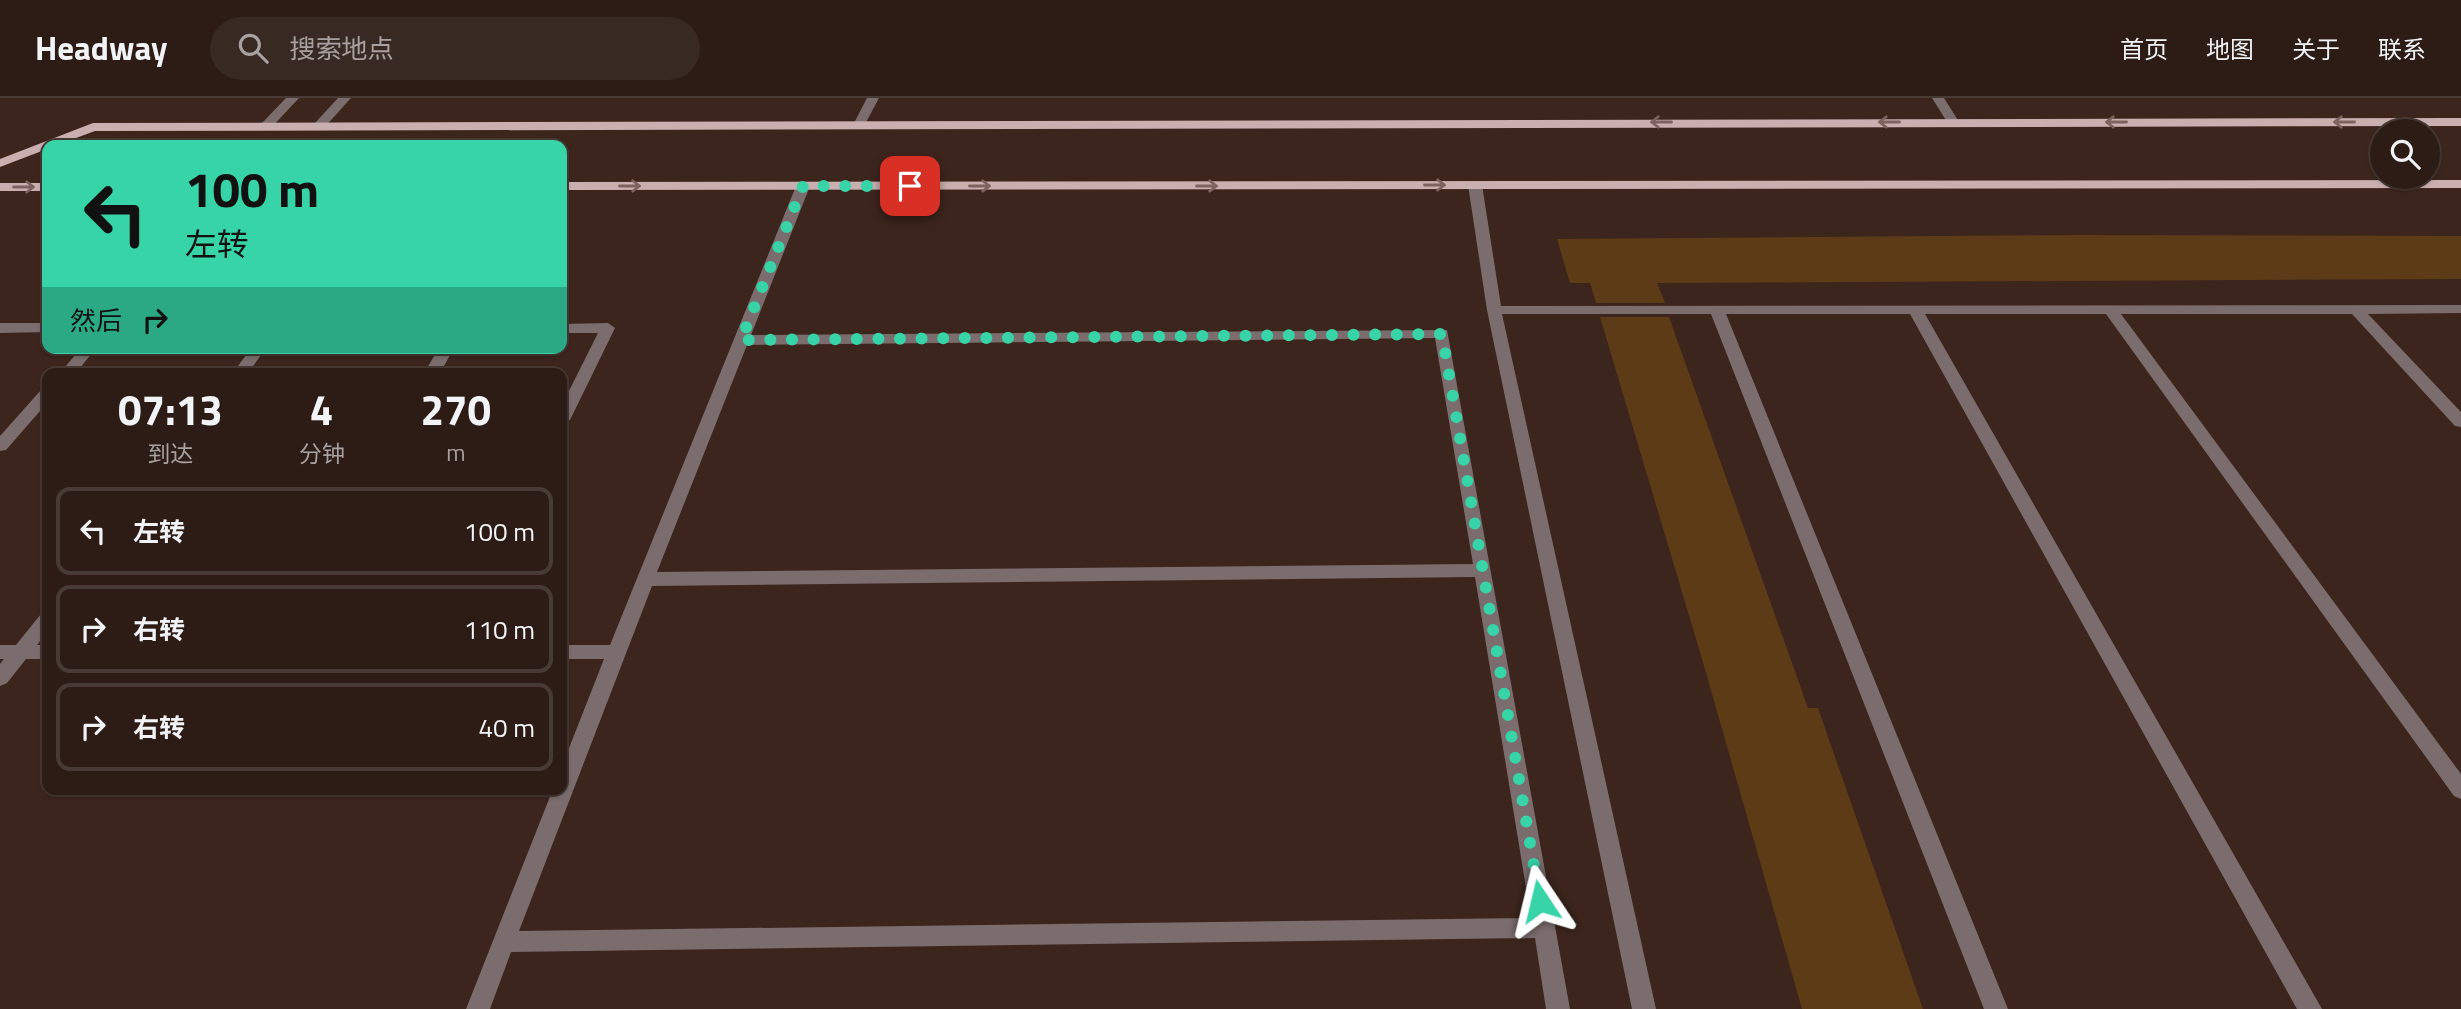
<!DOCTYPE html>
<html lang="zh">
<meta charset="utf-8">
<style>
:root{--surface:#2d1c16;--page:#392923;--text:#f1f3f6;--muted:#a7a1a1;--line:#483a35}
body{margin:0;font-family:"Titillium Web","Noto Sans SC",sans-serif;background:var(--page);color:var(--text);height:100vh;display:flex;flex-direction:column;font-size:26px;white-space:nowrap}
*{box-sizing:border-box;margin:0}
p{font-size:23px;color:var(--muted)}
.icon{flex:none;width:38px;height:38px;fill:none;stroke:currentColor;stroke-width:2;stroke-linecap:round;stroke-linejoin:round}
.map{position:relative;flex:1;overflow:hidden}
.side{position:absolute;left:42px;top:270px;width:525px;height:427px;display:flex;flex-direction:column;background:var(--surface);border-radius:14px;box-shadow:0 2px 5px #0004,0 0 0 2px var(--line)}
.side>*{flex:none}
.banner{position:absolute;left:42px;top:42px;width:525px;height:214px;border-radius:14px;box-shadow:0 2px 5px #0004,0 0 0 2px var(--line);background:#36d4a7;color:#111;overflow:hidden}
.tools{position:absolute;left:2370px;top:21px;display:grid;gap:14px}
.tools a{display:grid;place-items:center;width:70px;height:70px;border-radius:50%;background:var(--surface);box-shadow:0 2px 5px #0004,0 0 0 2px var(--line);font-size:35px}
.pin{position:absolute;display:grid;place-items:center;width:60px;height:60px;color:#fff;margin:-30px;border-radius:14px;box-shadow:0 4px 10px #0006}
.me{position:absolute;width:77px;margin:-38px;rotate:350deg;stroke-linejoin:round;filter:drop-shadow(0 0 5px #0008)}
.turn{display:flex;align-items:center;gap:24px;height:147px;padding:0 28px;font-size:32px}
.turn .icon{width:91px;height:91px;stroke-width:2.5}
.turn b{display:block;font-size:49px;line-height:60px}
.then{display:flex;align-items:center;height:66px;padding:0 28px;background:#0003;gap:14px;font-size:26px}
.eta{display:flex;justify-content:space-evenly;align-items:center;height:119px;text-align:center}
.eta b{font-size:42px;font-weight:700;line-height:49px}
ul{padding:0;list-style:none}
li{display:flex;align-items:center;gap:21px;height:88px;margin:0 14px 10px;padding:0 14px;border:4px solid var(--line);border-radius:14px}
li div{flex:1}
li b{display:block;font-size:26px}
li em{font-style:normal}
header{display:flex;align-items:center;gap:42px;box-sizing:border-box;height:98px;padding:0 35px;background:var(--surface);border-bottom:2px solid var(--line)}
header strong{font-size:33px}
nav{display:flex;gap:38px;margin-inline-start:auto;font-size:24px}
.search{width:490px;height:63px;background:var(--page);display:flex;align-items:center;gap:18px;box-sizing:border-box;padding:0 24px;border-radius:38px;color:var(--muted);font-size:26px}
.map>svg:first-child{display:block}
</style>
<header>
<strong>Headway</strong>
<div class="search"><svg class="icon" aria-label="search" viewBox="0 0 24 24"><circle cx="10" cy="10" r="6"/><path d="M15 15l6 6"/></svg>搜索地点</div>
<nav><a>首页</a><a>地图</a><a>关于</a><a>联系</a></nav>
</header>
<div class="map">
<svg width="2461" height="911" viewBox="0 0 2461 911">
<rect width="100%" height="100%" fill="#3c251d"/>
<!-- building -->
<path fill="#5c3b16" d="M 2077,137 L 2461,138 L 2461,181 L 1657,185 L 1665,205 L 1596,205 L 1590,185 L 1570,185 L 1557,141 Z
M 1600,219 L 1669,219 L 1808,610 L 1818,610 L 1923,911 L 1802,911 L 1702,561 Z"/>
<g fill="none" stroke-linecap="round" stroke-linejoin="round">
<!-- minor -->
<path fill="#7b6d6e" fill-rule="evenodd" d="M 286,0 L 299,0 L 270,31 L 262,31 L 262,25 Z
M 338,0 L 351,0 L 323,31 L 315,31 L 315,25 Z
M 867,0 L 879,0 L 863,30 L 855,30 L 853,27 Z
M 1932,0 L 1944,0 L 1959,24 L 1957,27 L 1949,27 Z
M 1475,83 L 1482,87 L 1501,208 L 2461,207 L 2461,215 L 2368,216 L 2461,314 L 2461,329 L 2455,328 L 2352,216 L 2121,216 L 2461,676 L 2461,701 L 2454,698 L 2106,216 L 1925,216 L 2322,911 L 2297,911 L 1910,216 L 1726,216 L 2008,911 L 1984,911 L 1711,216 L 1502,216 L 1656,911 L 1632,911 L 1487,212 L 1468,87 Z
M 803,84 L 810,88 L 751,237 L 1447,232 L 1570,911 L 1546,911 L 1535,840 L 511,854 L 490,911 L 466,911 L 553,691 L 562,691 L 562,668 L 604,561 L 562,561 L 562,547 L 610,547 L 796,88 ZM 1435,240 L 1473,466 L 657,474 L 747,247 ZM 1475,479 L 1531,820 L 519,833 L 652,488 Z
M 0,225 L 47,225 L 47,234 L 0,235 Z
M 608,225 L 615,230 L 570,322 L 562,327 L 562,307 L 598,235 L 562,235 L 562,226 Z
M 81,250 L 96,250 L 76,275 L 60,275 Z
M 251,250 L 266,250 L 248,275 L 233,275 Z
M 439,250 L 454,250 L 440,275 L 424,275 Z
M 47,291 L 47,305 L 6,352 L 0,353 L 0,338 L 41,292 Z
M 47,514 L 47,534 L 37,547 L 47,547 L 47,561 L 26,561 L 7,585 L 0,588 L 0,566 L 4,561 L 0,561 L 0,547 L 16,547 L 41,516 Z"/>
<!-- major -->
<path fill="#caafb0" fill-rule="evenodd" d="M 2461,20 L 2461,28 L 95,33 L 57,47 L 47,47 L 47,51 L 0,69 L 0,61 L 93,25 Z
M 2461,82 L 2461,90 L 562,92 L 562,84 Z
M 0,85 L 47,85 L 47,93 L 0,93 Z"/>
</g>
<!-- one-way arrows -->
<defs><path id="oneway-shaft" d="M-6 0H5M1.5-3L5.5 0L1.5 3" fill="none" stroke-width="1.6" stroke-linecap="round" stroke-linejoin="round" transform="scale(1.75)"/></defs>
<g stroke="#7c635f">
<use href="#oneway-shaft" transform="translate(1661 24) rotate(180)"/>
<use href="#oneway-shaft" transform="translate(1889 24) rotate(180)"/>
<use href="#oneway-shaft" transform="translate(2116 24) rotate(-180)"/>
<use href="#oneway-shaft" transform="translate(2344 24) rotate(-180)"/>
<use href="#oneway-shaft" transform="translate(1435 87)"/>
<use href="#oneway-shaft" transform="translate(630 88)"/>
<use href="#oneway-shaft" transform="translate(980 88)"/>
<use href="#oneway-shaft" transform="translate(1207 88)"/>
<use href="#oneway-shaft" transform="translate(24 89)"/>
</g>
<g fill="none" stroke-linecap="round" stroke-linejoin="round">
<!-- route -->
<path stroke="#36d4a7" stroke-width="12" stroke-dasharray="0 21.6" d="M 910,88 L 803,88 L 741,242 L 1442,236 L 1540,803"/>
</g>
</svg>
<div class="tools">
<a><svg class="icon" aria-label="search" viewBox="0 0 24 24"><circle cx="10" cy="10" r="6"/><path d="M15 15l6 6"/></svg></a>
</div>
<div class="pin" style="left:910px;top:88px;background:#d93025"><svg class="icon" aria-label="arrive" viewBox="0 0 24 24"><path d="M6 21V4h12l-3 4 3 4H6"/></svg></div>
<svg class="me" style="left:1540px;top:803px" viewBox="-20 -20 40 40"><path d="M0-17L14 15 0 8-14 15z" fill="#36d4a7" stroke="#fff" stroke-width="4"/></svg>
<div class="banner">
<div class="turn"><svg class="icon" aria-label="left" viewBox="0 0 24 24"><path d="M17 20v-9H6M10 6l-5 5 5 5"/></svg><div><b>100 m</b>左转</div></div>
<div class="then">然后<svg class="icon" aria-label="right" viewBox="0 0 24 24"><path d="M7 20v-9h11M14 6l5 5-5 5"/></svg></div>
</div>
<section class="side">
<div class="eta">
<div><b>07:13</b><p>到达</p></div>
<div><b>4</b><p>分钟</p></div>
<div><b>270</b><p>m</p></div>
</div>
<ul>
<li><svg class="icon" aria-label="left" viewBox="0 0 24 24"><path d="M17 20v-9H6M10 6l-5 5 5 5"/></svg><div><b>左转</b></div><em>100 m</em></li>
<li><svg class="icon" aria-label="right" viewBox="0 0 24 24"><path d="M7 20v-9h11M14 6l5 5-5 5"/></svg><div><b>右转</b></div><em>110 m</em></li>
<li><svg class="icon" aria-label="right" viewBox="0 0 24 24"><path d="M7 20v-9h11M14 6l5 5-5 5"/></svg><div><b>右转</b></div><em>40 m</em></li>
</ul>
</section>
</div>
